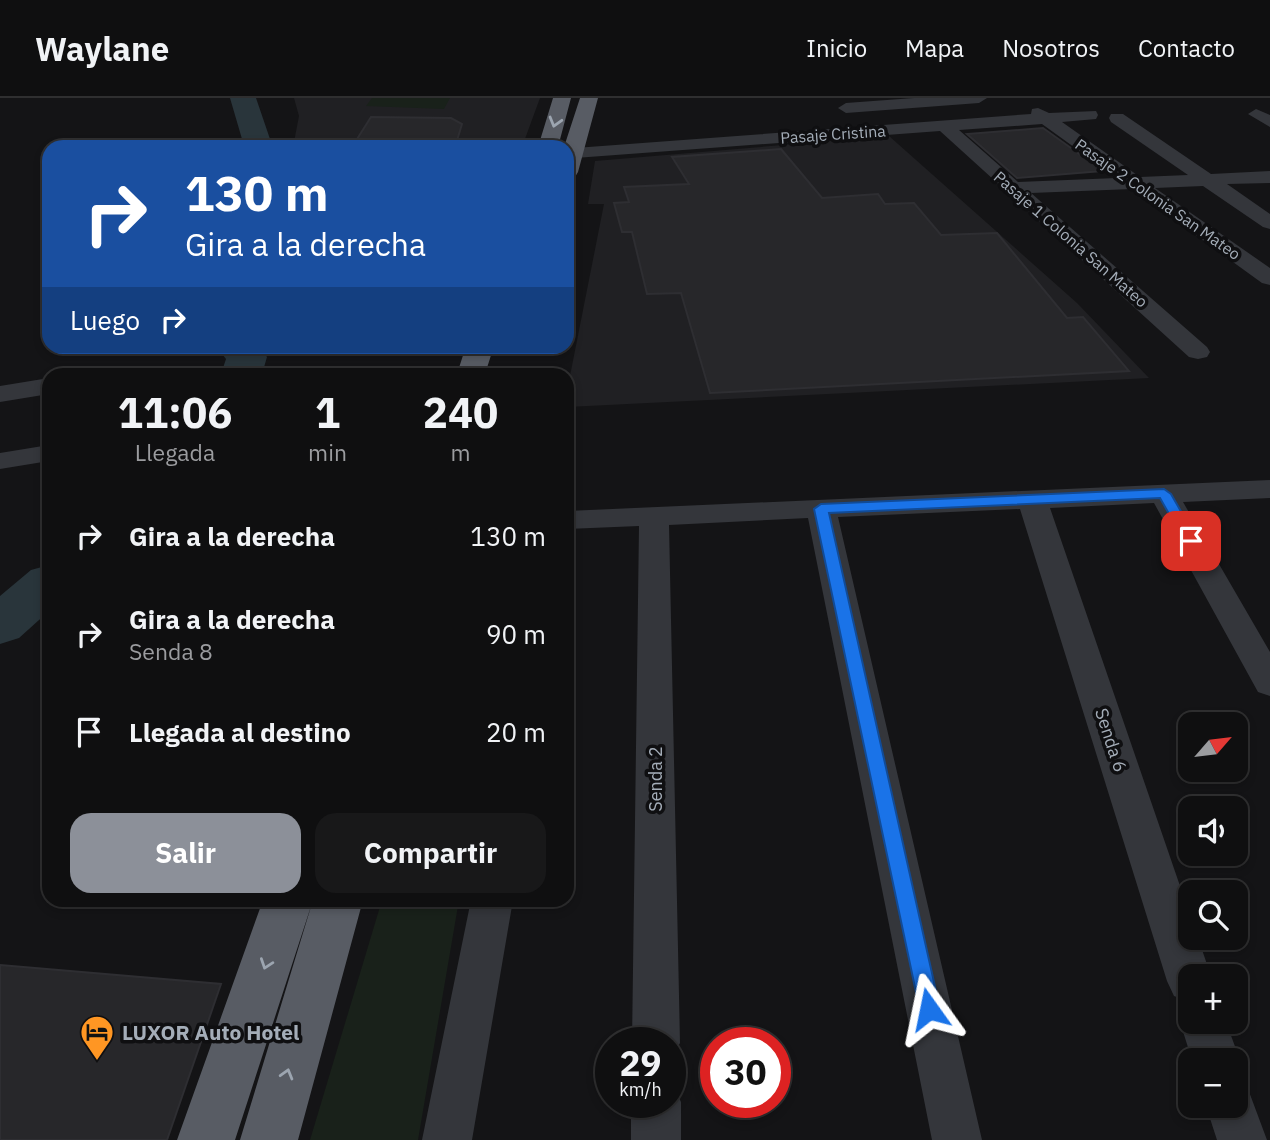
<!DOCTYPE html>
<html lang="es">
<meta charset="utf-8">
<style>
:root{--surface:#0f0f10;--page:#181819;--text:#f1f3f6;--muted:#9b9c9f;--line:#2f2f30;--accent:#8c9099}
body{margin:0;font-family:"IBM Plex Sans",sans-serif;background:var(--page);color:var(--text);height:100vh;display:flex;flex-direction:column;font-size:26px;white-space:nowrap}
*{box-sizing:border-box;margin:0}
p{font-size:23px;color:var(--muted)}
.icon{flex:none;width:38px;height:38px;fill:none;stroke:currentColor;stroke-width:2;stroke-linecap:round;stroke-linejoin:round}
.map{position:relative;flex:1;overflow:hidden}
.panel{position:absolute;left:42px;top:270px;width:532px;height:539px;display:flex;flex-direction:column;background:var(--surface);border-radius:21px;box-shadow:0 4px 10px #0003,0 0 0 2px var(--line)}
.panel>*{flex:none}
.hud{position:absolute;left:42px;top:42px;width:532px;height:214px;border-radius:21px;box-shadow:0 4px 10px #0003,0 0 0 2px var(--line);background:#1a4fa0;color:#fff;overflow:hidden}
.needle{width:46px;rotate:62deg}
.buttons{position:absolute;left:1178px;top:614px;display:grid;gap:14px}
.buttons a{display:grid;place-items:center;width:70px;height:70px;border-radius:14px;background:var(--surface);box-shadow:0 4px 10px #0003,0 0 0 2px var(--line);font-size:35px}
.speed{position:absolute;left:595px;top:929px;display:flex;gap:14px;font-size:35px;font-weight:700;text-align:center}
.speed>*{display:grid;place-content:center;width:91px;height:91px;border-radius:50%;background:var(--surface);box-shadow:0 4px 10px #0003,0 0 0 2px var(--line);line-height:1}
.speed small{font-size:18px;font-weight:400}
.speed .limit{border:10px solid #d22;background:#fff;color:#111}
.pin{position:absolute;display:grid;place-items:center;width:60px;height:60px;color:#fff;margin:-30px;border-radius:14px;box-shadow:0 4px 10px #0006}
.me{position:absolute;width:77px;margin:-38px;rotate:348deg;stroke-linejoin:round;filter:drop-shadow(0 0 5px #0008)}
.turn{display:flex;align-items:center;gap:24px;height:147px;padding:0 28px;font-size:32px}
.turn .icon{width:91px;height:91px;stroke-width:2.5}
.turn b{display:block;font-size:49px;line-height:60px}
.then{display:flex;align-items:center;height:66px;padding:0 28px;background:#0003;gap:14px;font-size:26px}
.eta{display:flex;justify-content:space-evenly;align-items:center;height:119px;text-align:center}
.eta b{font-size:42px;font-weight:700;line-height:49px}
.cta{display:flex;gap:14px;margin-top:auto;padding:14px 28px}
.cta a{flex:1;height:80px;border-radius:21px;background:var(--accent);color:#fff;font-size:28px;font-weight:700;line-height:80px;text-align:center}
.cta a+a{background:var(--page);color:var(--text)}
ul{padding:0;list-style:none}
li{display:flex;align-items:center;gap:21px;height:98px;padding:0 28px}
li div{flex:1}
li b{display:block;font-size:26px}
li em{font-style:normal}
header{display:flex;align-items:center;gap:42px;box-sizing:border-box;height:98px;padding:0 35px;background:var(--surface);border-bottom:2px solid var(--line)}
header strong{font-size:33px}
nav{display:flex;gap:38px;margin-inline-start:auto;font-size:24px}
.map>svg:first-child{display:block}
</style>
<header>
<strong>Waylane</strong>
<nav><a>Inicio</a><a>Mapa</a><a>Nosotros</a><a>Contacto</a></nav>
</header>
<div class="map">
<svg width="1270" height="1042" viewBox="0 0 1270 1042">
<rect width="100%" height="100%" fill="#141416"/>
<!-- built -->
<path fill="#202023" d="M 294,0 L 540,0 L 522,49 L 293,49 L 299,18 Z
M 889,38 L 1077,205 L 1149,280 L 567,309 L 567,293 L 604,106 L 588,106 L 595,63 Z
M 266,249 L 446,249 L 443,256 L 271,253 Z"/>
<!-- green -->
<path fill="#19211a" d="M 372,0 L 450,0 L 444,11 L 366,8 Z
M 382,802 L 459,802 L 418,1042 L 310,1042 Z"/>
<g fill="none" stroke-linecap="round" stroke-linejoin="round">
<!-- river -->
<path fill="#29353b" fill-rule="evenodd" d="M 230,0 L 256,0 L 270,41 L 267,49 L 239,49 L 242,41 Z
M 216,248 L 259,248 L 267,259 L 262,276 L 221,276 L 226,261 Z
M 49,467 L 49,513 L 19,540 L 0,546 L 0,498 L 31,472 Z"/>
</g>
<!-- building -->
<path fill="#27272a" stroke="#2e2e32" stroke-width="2" d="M 371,19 L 451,20 L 462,26 L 455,49 L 352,49 Z
M 1043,30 L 1103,73 L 1017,80 L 967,36 Z
M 781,51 L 822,100 L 878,96 L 885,106 L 914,105 L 941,137 L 997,135 L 1067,220 L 1083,219 L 1129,273 L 710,295 L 681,195 L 647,196 L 632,134 L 622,134 L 614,105 L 629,104 L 624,89 L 689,86 L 672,59 Z
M 0,867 L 221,886 L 167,1042 L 0,1042 Z"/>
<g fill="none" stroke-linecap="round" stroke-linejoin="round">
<!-- minor -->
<path fill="#34363b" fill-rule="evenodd" d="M 914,0 L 987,0 L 979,5 L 846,15 L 838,10 L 846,5 Z
M 1038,10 L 1049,15 L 1096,13 L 1098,17 L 1096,21 L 1062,24 L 1140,79 L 1188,77 L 1111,24 L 1109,20 L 1111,16 L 1123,16 L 1211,76 L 1270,73 L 1270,85 L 1227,86 L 1270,116 L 1270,131 L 1263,129 L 1203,88 L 1155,90 L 1270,170 L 1270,187 L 1262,185 L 1132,91 L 1031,95 L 1207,249 L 1210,254 L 1207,259 L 1198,261 L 1189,259 L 940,33 L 575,60 L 567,56 L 569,51 L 575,50 L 1031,16 L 1032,11 ZM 1042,26 L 1117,80 L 1018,84 L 959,32 Z
M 1256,11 L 1270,17 L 1270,29 L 1248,16 Z
M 49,280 L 49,296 L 0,304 L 0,288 Z
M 49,347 L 49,363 L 0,371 L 0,355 Z
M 1270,382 L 1270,400 L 1183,404 L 1270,554 L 1270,598 L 1258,594 L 1154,405 L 1050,410 L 1190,817 L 1190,840 L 1198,840 L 1211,878 L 1190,878 L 1190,904 L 1174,898 L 1167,883 L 1020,411 L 838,419 L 982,1042 L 932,1042 L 808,420 L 669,427 L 680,945 L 670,962 L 670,945 L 632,945 L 639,428 L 567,431 L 567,413 Z
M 471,802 L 513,802 L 472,1042 L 422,1042 Z
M 1190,907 L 1190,924 L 1226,924 L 1240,962 L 1236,972 L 1236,962 L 1192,962 L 1180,924 L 1187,908 Z
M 670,985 L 673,987 L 681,1004 L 681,1042 L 631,1042 L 631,1004 L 670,1004 Z
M 1236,985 L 1248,991 L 1267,1042 L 1217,1042 L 1206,1008 L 1236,1008 Z"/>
<!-- trunk -->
<path fill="#585c64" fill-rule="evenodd" d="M 553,0 L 571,0 L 558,49 L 538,49 Z
M 580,0 L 598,0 L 578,74 L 575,79 L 567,80 L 567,49 L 564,49 Z
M 466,248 L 494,248 L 485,276 L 457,276 Z
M 263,802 L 313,802 L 235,1042 L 177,1042 Z
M 313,802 L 363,802 L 298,1042 L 240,1042 Z"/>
</g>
<!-- one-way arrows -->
<defs><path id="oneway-chevron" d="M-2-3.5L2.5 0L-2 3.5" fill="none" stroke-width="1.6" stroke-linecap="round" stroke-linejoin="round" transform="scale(1.75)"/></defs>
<g stroke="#9ca5b0">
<use href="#oneway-chevron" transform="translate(555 24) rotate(106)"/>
<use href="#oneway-chevron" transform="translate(266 866) rotate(109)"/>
<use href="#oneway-chevron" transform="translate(287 976) rotate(-74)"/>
</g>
<!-- route -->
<path fill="#1a73e8" stroke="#114b97" stroke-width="2" d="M 1164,391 L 1171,396 L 1198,443 L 1196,446 L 1186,446 L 1160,400 L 829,415 L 940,911 L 937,918 L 929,921 L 921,918 L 814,411 L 821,406 Z"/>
<!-- icons -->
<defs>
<symbol id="hotel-pin" viewBox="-11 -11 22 30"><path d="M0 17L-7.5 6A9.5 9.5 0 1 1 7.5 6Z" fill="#ff9623" stroke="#0f0f11"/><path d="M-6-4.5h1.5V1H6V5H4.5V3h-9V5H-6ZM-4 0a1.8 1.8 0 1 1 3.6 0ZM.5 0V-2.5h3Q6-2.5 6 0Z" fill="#111"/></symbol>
</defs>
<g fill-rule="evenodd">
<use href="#hotel-pin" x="78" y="915" width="38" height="52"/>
</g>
<g text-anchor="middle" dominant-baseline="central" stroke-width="7" stroke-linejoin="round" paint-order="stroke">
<!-- far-street labels -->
<g font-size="16" fill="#a4adb8" stroke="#0f0f11">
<text transform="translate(833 36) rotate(-4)">Pasaje Cristina</text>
<text transform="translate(1158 101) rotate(35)">Pasaje 2 Colonia San Mateo</text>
<text transform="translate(1071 141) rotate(41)">Pasaje 1 Colonia San Mateo</text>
</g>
<!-- street labels -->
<g font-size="18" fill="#a4adb8" stroke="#0f0f11">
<text transform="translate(1111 642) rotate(72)">Senda 6</text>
<text transform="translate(655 681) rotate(-90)">Senda 2</text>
</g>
<!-- near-poi labels -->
<g font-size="21" font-weight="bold" fill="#a4adb8" stroke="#0f0f11" text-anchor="start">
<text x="122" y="934">LUXOR Auto Hotel</text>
</g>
</g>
</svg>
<div class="buttons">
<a><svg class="needle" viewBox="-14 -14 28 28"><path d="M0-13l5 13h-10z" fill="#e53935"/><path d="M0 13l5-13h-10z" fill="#9b9c9f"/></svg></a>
<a><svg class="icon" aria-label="sound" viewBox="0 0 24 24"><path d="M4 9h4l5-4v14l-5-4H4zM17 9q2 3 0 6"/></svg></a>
<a><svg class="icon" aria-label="search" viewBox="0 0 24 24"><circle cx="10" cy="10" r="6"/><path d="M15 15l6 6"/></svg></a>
<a>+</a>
<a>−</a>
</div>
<div class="speed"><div>29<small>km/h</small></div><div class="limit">30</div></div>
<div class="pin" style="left:1191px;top:443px;background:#d93025"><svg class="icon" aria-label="arrive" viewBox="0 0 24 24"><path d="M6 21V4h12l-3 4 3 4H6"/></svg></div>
<svg class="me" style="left:929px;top:911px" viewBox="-20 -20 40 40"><path d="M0-17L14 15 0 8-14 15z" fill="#1a73e8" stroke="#fff" stroke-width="4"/></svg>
<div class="hud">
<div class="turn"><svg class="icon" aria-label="right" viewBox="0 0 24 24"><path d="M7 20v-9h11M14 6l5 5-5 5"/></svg><div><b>130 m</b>Gira a la derecha</div></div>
<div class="then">Luego<svg class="icon" aria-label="right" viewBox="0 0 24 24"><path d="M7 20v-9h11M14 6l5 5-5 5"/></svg></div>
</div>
<section class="panel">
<div class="eta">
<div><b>11:06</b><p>Llegada</p></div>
<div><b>1</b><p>min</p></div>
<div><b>240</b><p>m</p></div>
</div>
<ul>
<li><svg class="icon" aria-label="right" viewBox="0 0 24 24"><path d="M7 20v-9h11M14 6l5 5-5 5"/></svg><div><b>Gira a la derecha</b></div><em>130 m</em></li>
<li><svg class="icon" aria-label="right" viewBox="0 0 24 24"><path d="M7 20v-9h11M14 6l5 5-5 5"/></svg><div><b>Gira a la derecha</b><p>Senda 8</p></div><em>90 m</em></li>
<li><svg class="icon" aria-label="arrive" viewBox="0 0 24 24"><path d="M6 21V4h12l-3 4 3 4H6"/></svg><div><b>Llegada al destino</b></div><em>20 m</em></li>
</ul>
<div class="cta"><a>Salir</a><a>Compartir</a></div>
</section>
</div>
